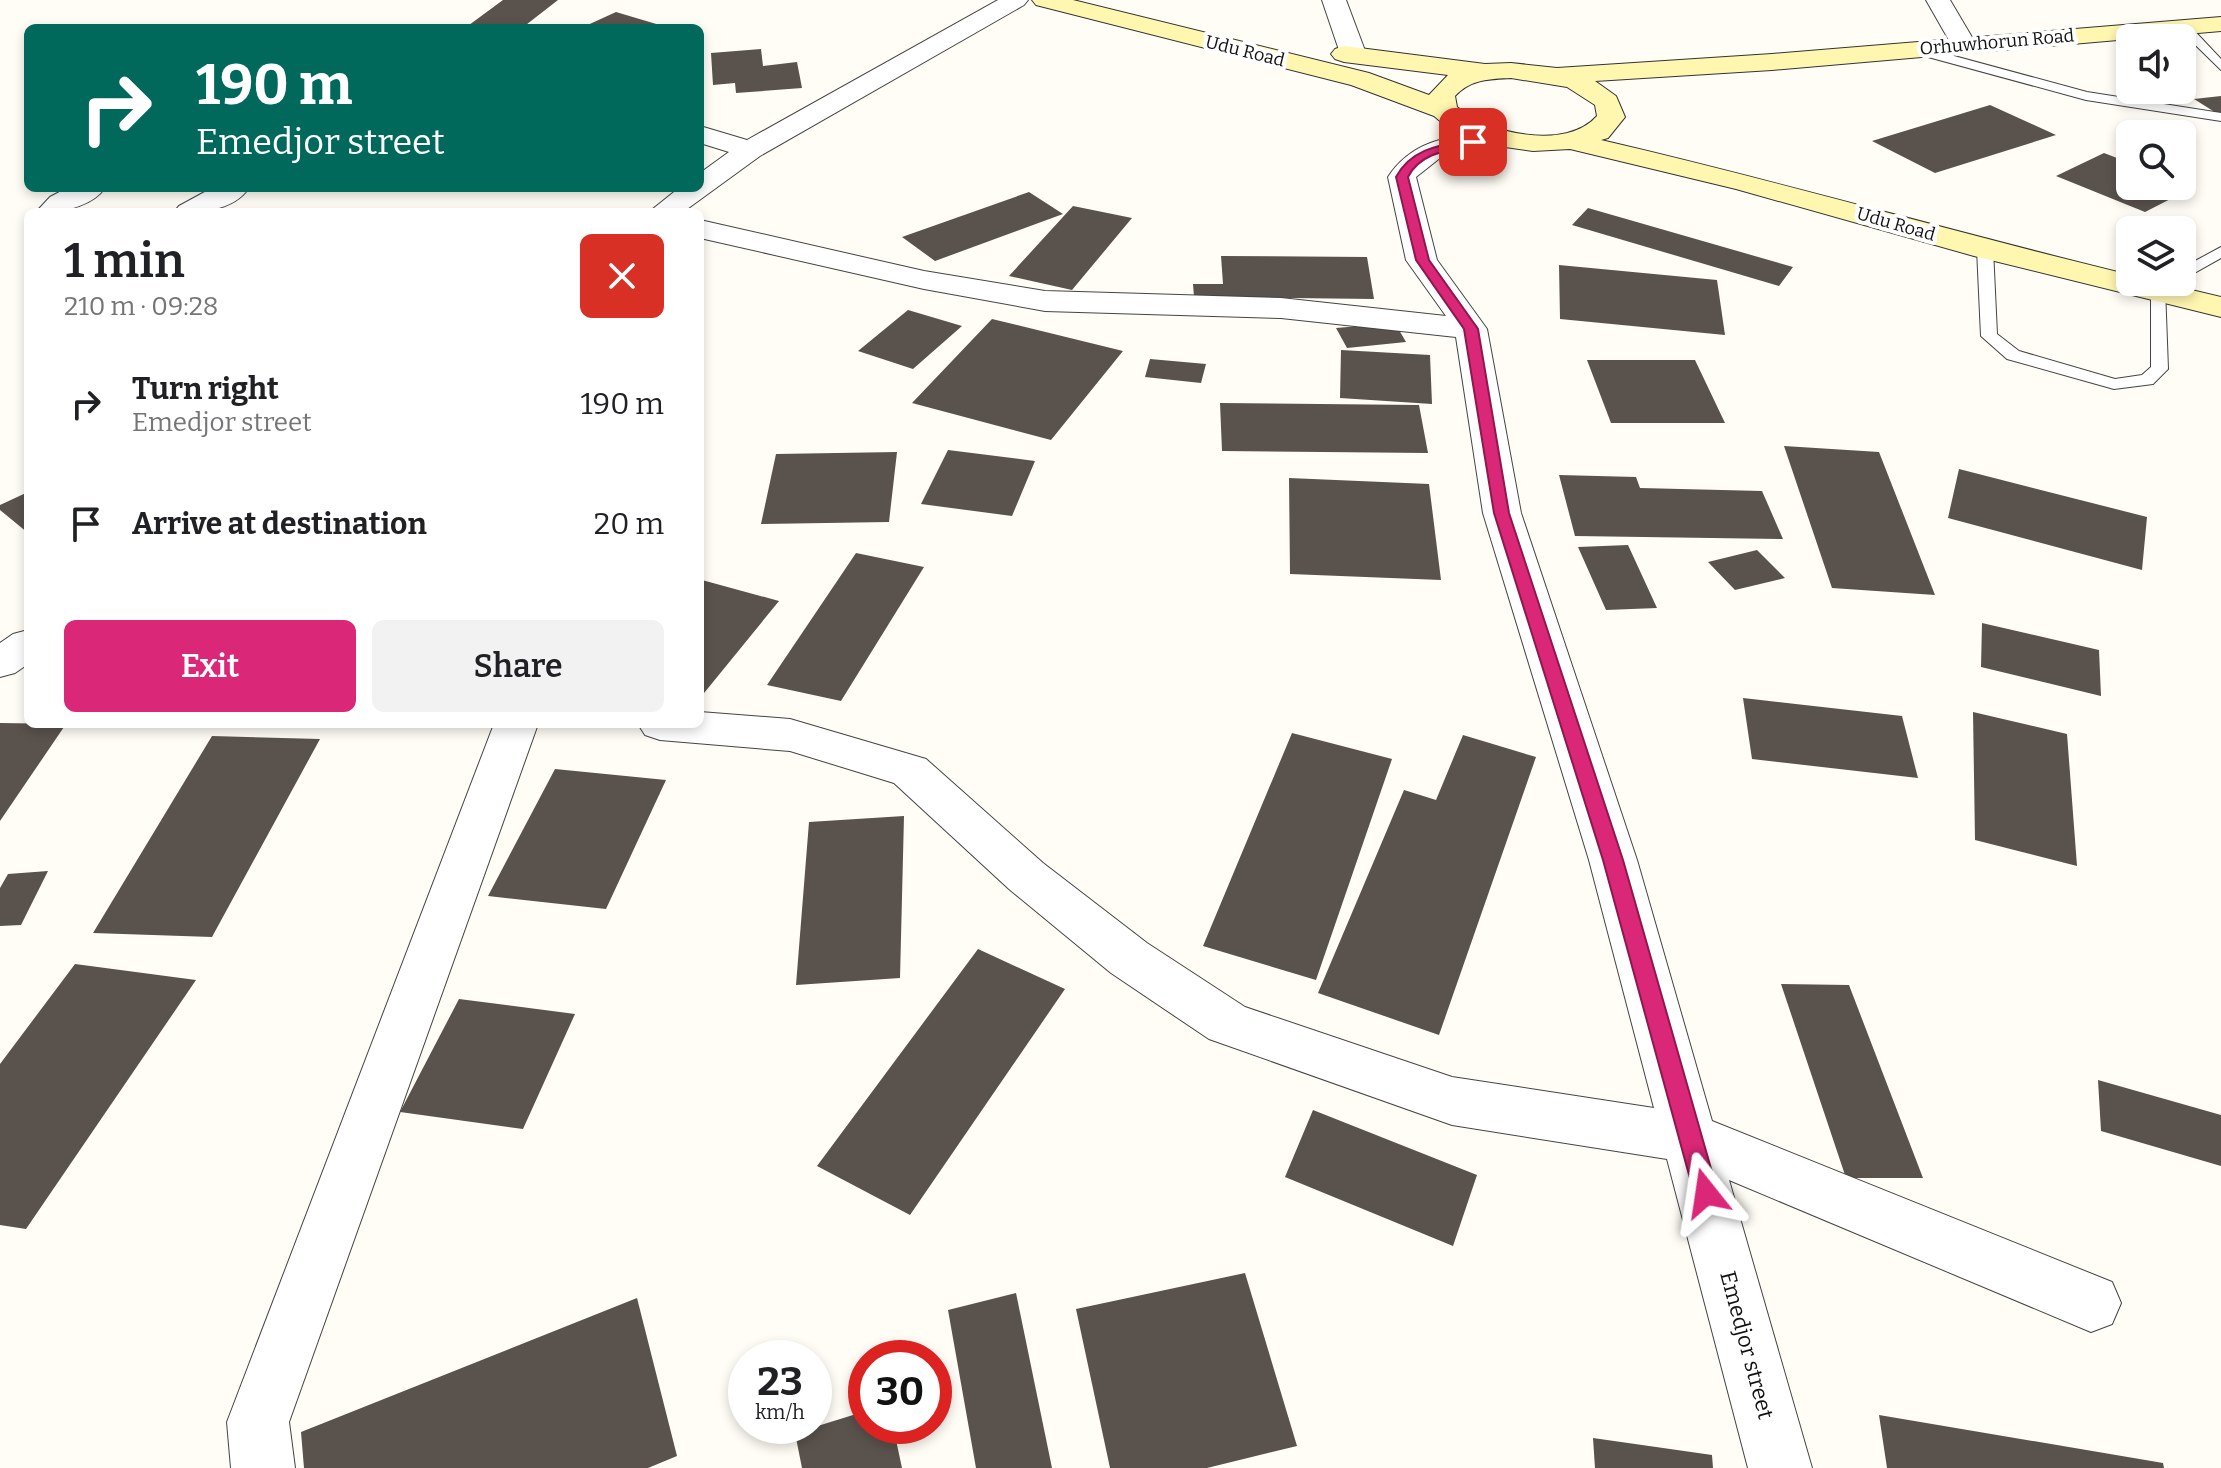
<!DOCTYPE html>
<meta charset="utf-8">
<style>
:root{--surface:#fff;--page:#f2f2f2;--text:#202124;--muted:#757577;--accent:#db2777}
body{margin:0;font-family:Bitter,serif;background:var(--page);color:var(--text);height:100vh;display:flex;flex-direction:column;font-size:30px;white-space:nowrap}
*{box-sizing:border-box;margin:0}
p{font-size:26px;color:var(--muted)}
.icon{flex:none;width:44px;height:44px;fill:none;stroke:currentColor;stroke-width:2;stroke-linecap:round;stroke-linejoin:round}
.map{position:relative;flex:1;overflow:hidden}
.details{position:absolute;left:24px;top:208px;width:680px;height:520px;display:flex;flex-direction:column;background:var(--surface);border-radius:12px;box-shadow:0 4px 12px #0003}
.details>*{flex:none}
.guide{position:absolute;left:24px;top:24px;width:680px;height:168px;border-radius:12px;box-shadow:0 4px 12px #0003;background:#00695c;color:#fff;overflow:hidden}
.controls{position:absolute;left:2116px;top:24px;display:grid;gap:16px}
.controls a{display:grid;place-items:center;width:80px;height:80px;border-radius:12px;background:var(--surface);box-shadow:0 4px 12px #0003;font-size:40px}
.speed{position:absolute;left:728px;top:1340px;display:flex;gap:16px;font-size:40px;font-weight:700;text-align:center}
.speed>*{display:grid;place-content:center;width:104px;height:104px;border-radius:50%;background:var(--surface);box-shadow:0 4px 12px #0003;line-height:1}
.speed small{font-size:20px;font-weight:400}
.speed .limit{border:12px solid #d22;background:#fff;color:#111}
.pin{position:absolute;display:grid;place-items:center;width:68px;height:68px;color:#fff;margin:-34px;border-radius:16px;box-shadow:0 4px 12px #0006}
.me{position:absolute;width:88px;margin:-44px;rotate:345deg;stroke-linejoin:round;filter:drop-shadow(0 0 6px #0008)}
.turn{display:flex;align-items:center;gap:28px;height:168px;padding:0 40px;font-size:36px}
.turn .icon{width:104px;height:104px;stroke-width:2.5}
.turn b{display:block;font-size:56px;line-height:68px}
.round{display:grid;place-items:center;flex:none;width:84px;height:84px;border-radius:12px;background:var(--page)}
.headline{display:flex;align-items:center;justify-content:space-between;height:136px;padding:0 40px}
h1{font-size:48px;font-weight:600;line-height:60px}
.cta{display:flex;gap:16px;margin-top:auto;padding:16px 40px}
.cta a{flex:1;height:92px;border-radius:12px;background:var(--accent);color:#fff;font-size:32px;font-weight:600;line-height:92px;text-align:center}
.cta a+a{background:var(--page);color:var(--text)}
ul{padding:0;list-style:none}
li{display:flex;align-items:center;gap:24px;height:120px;padding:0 40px}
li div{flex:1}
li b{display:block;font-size:30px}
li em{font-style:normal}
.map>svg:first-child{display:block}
</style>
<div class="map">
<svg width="2221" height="1468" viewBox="0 0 2221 1468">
<rect width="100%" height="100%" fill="#fffdf5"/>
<!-- building -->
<path fill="#5a524d" d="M 503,0 L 558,0 L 522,28 L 465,28 Z
M 616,12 L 663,26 L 581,28 Z
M 761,49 L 763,66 L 797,62 L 802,88 L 736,93 L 735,83 L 713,85 L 711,53 Z
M 2221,96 L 2221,116 L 2194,99 Z
M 1990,105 L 2056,135 L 1935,173 L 1872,141 Z
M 2104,153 L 2130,163 L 2130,186 L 2182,186 L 2182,183 L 2192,188 L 2145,212 L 2056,176 Z
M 1029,192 L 1063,214 L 935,261 L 902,237 Z
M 1073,206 L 1132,218 L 1072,290 L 1009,276 Z
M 1588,208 L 1793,267 L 1779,286 L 1572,225 Z
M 1221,256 L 1367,257 L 1374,299 L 1194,297 L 1193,284 L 1223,284 Z
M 1559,265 L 1717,280 L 1725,335 L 1560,319 Z
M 908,310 L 962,326 L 913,369 L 858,351 Z
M 992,319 L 1123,351 L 1051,440 L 912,403 Z
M 1395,323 L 1406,342 L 1347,348 L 1336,328 Z
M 1341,350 L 1430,355 L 1432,404 L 1340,398 Z
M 1150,359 L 1206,364 L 1201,383 L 1145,377 Z
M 1587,360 L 1695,360 L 1725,423 L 1611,423 Z
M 1220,403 L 1419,405 L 1428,453 L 1222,451 Z
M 1784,446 L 1879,452 L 1935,595 L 1832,588 Z
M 948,450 L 1035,461 L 1012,516 L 921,504 Z
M 897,452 L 889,522 L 761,524 L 776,454 Z
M 1959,469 L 2147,517 L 2142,570 L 1948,518 Z
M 1559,475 L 1636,477 L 1640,488 L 1762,491 L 1783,539 L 1575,536 Z
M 1289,478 L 1429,484 L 1441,580 L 1290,574 Z
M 28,492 L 28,533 L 0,510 L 0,505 Z
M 1628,545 L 1657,608 L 1606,610 L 1578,547 Z
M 1757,550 L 1785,578 L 1735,590 L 1708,562 Z
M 856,553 L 924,567 L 841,701 L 767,685 Z
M 702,580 L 779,601 L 700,698 L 700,582 Z
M 1982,623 L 2099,650 L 2101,696 L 1981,667 Z
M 1743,698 L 1902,716 L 1918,778 L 1752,759 Z
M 1973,712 L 2067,734 L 2077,866 L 1975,840 Z
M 0,723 L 66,724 L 0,821 Z
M 1292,733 L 1392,759 L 1316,980 L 1203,946 Z
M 1463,735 L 1536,757 L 1439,1035 L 1318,993 L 1404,790 L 1436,800 Z
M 212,736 L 320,739 L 212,937 L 93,933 Z
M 555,769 L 666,780 L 606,909 L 488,896 Z
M 904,816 L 900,978 L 796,985 L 809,822 Z
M 48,871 L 21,925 L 0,926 L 0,888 L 8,874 Z
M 978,949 L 1065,989 L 910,1215 L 817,1166 Z
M 75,964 L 196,980 L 26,1229 L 0,1225 L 0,1064 Z
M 1781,984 L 1849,985 L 1923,1178 L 1846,1178 Z
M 459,999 L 575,1014 L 523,1129 L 400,1112 Z
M 2098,1080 L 2221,1115 L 2221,1166 L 2101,1131 Z
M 1313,1110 L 1477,1175 L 1453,1246 L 1285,1177 Z
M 1245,1273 L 1297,1446 L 1207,1468 L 1110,1468 L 1076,1309 Z
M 1016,1293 L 1052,1468 L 976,1468 L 948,1310 Z
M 637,1298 L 677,1456 L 648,1468 L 304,1468 L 301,1432 Z
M 866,1411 L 866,1426 L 893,1426 L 902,1468 L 802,1468 L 795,1433 Z
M 1879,1415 L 2163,1463 L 2164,1468 L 1887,1468 Z
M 1593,1438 L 1712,1455 L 1713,1468 L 1595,1468 Z"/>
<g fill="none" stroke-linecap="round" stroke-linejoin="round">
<defs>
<path id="lane" d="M 2180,24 L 2188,24 L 2221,59 L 2221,70 L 2180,30 Z
M 1910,44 L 2087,92 L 2221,113 L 2221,121 L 2086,100 L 1906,51 L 1904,48 Z
M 1985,244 L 1993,249 L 1997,334 L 2019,351 L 2115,379 L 2142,375 L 2151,367 L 2151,291 L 2153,288 L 2165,288 L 2168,369 L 2153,384 L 2114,389 L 2007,359 L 1981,336 L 1977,249 Z
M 2221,247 L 2221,258 L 2182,280 L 2182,268 Z"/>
<path id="street" d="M 998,0 L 1028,0 L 1024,5 L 760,156 L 683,212 L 649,212 L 679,188 L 700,188 L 700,173 L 729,152 L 700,143 L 700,126 L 747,140 Z
M 1322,0 L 1346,0 L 1367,56 L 1363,61 L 1345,61 L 1341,56 Z
M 1926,0 L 1950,0 L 1976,44 L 1972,49 L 1954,49 Z
M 1494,130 L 1504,132 L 1508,138 L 1504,144 L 1440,158 L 1416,177 L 1437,260 L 1487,329 L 1521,513 L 1637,860 L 1712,1121 L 2112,1282 L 2121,1303 L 2112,1324 L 2091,1332 L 1729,1180 L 1812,1468 L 1748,1468 L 1667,1159 L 1452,1125 L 1209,1039 L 1111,973 L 1009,889 L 894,783 L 790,751 L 660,740 L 645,735 L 638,724 L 700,724 L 700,712 L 790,719 L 926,759 L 1043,863 L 1147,943 L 1245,1007 L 1452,1077 L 1654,1108 L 1589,860 L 1483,513 L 1456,337 L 1281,318 L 1045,311 L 924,289 L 700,238 L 700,220 L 924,271 L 1045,291 L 1281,298 L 1446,316 L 1406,260 L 1388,177 C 1414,138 1451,137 1494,130 Z
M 67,188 L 105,188 C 90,209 59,212 36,212 L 50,197 Z
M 212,188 L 249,188 C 232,212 200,212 174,212 L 179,206 Z
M 28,630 L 28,664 L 15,673 L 0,677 L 0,643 L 13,634 Z
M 494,724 L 538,724 L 289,1422 L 295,1468 L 231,1468 L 227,1422 Z"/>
<path id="secondary" d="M 1032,0 L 1073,0 L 1369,73 L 1429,95 L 1448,75 L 1344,62 L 1335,59 L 1331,54 L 1335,49 L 1344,46 L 1485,64 L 1511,63 L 1557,68 L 1772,54 L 2221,17 L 2221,31 L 1772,70 L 1595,81 L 1616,96 L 1625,117 L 1608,138 L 1601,140 C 1778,181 1953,232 2130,275 L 2130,282 L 2158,282 L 2221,297 L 2221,317 L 1974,256 L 1736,189 L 1570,149 L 1533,151 L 1484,144 L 1452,131 L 1434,116 L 1351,85 L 1036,5 ZM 1511,78 L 1567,87 L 1595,105 L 1597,116 C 1566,151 1489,134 1457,107 L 1455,96 C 1471,79 1490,79 1511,78 Z"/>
</defs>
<!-- lane casing -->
<use href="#lane" stroke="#444" stroke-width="2"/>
<!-- street casing -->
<use href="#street" stroke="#444" stroke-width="2"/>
<!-- secondary casing -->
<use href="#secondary" stroke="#333" stroke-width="2"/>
<!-- lane -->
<use href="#lane" fill="#fff" fill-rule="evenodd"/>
<!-- street -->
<use href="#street" fill="#fff" fill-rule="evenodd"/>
<!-- secondary -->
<use href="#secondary" fill="#fff6b0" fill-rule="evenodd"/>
</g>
<!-- route -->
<path fill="#db2777" stroke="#8e194d" stroke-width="2" d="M 1473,139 L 1477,140 L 1477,144 C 1452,150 1421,151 1408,177 L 1429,260 L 1478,329 L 1509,513 L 1623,860 L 1718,1193 L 1714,1200 L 1706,1204 L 1698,1200 L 1694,1193 L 1603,860 L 1494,513 L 1464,329 L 1416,260 L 1396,177 C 1412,147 1443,145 1473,139 Z"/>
<g text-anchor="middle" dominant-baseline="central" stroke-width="8" stroke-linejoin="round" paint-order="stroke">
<!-- far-street labels -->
<g font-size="18" fill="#111" stroke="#fff">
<text transform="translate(1997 42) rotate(-5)">Orhuwhorun Road</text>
<text transform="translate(1245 51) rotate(14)">Udu Road</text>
<text transform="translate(1896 224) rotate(16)">Udu Road</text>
</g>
<!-- street labels -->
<g font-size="22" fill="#111" stroke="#fff">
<text transform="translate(1747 1345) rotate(75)">Emedjor street</text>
</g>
</g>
</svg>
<div class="controls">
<a><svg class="icon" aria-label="sound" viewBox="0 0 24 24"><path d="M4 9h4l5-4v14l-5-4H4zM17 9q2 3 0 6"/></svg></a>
<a><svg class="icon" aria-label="search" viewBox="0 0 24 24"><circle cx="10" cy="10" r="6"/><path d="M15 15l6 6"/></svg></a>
<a><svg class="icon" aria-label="layers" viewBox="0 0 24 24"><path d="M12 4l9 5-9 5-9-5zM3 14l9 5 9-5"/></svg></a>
</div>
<div class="speed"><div>23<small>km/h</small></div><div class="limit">30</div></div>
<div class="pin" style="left:1473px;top:142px;background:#d93025"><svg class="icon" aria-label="arrive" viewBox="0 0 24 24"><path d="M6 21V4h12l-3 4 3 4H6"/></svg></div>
<svg class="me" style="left:1706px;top:1193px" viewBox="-20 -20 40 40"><path d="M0-17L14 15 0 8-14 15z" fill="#db2777" stroke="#fff" stroke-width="4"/></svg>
<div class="guide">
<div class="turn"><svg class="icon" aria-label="right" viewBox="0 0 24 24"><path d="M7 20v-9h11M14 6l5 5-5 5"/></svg><div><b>190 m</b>Emedjor street</div></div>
</div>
<section class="details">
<div class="headline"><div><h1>1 min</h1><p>210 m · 09:28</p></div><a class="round" style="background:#d93025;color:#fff"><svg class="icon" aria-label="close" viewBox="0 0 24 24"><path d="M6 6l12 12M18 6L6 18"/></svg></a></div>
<ul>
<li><svg class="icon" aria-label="right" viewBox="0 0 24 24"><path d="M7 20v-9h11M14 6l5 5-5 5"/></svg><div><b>Turn right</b><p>Emedjor street</p></div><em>190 m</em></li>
<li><svg class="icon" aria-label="arrive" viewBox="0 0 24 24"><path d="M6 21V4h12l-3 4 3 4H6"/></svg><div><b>Arrive at destination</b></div><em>20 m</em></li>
</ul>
<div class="cta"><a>Exit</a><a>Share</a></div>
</section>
</div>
